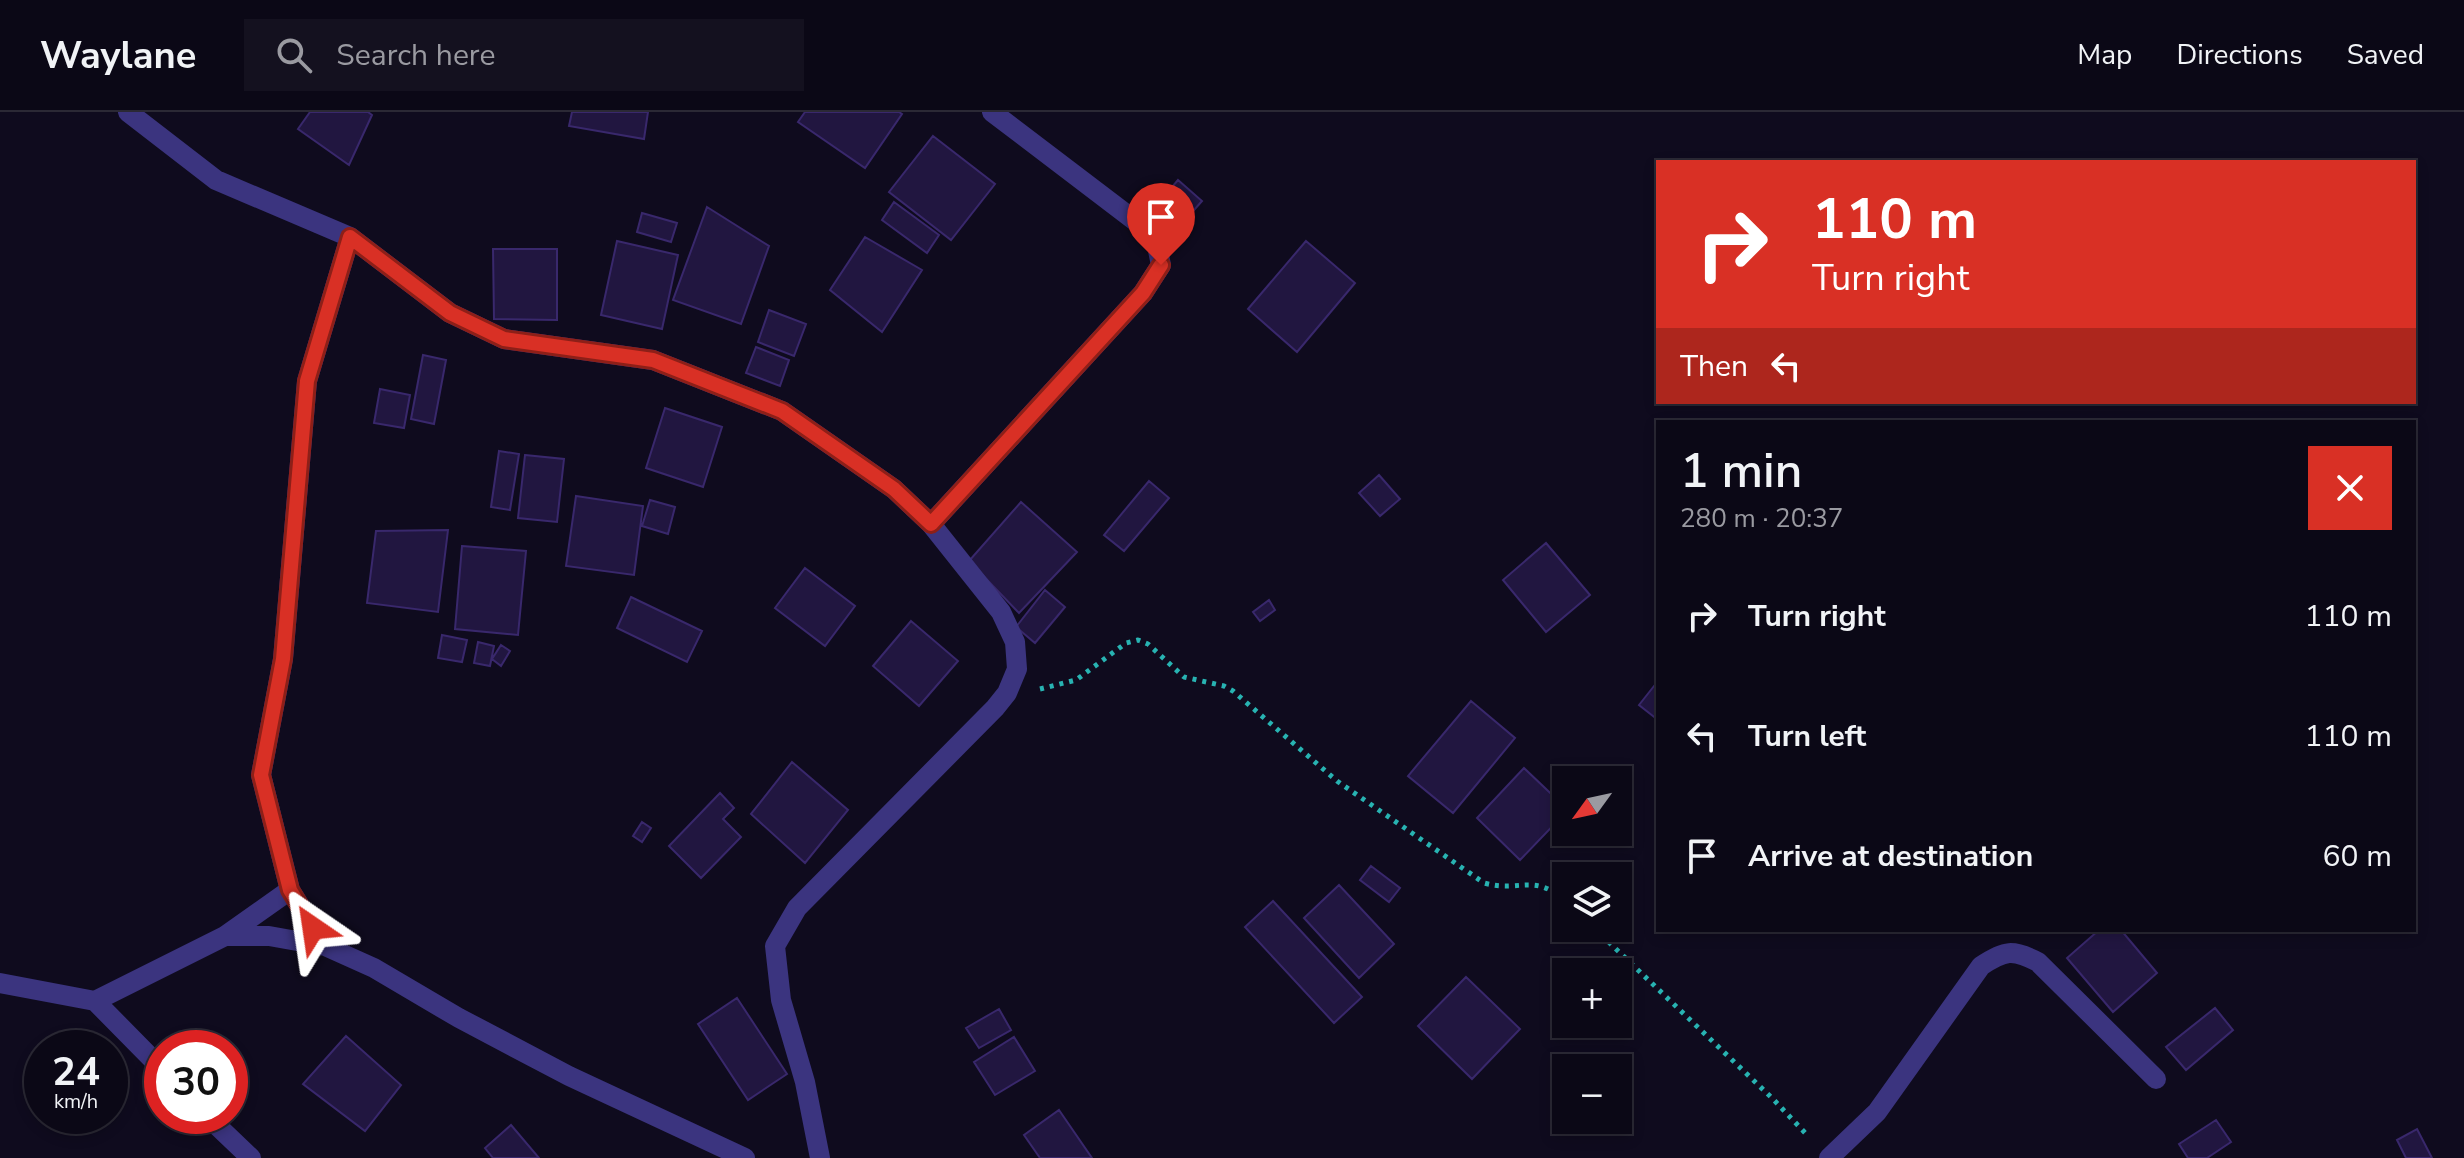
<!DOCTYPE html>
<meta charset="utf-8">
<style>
:root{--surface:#0b0816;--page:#14111f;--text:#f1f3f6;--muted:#9a9aa1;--line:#2b2935}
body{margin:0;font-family:"Nunito Sans",sans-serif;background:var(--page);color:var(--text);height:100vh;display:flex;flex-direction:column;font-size:30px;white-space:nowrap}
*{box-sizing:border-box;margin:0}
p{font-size:26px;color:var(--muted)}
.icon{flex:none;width:44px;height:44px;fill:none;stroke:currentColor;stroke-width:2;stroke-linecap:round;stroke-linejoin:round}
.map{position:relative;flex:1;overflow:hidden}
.side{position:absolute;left:1656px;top:308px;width:760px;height:512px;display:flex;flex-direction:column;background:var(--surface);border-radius:0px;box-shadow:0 4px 12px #0003,0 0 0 2px var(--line)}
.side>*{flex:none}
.guide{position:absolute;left:1656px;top:48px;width:760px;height:244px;border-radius:0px;box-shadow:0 4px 12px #0003,0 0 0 2px var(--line);background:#d93025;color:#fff;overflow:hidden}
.needle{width:52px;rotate:237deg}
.fabs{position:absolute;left:1552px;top:654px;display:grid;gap:16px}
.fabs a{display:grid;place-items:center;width:80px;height:80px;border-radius:0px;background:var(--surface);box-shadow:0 4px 12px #0003,0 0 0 2px var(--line);font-size:40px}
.speed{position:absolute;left:24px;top:918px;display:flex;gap:16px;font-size:40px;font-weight:700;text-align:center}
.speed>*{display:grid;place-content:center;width:104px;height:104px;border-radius:50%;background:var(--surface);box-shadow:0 4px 12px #0003,0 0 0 2px var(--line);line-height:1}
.speed small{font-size:20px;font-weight:400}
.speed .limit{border:12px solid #d22;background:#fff;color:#111}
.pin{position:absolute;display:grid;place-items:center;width:68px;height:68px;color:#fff;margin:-82px -34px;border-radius:50% 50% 50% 0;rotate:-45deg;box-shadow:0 0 8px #0007}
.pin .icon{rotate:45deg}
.me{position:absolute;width:88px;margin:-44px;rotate:328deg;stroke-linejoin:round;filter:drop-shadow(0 0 6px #0008)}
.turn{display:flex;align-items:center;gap:28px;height:168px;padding:0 24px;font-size:36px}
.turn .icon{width:104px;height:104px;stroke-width:2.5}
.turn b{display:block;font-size:56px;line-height:68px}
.then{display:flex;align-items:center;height:76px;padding:0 24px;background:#0003;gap:16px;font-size:30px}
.round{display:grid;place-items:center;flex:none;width:84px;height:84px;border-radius:0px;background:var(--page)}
.head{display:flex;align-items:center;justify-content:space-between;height:136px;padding:0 24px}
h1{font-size:48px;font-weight:600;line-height:60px}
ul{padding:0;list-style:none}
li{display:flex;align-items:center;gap:24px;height:120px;padding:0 24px}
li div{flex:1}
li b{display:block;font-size:30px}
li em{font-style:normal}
header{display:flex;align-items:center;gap:48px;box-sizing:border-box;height:112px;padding:0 40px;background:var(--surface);border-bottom:2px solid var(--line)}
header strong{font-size:38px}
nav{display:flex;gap:44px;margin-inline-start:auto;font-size:28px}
.search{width:560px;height:72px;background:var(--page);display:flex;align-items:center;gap:20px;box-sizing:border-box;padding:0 28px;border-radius:0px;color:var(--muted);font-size:30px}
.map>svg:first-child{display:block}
</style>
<header>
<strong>Waylane</strong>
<div class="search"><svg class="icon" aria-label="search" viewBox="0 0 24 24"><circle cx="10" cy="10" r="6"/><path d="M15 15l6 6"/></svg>Search here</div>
<nav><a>Map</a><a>Directions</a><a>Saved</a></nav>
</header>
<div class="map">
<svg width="2464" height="1046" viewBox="0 0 2464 1046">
<rect width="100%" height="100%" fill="#0f0b1e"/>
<!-- building -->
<path fill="#211640" stroke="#39286c" stroke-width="2" d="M 310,0 L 368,0 L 372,3 L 349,53 L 298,17 Z
M 572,0 L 648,0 L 644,27 L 569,14 Z
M 805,0 L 899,0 L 902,2 L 865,56 L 798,10 Z
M 933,24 L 995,72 L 951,128 L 889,80 Z
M 1178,68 L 1202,89 L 1179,115 L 1155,95 Z
M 894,90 L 939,123 L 927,141 L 882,108 Z
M 707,95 L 769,134 L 741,212 L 673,188 Z
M 642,101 L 677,111 L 671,130 L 637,120 Z
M 865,125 L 922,158 L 882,220 L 830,178 Z
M 617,129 L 678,143 L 662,217 L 601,203 Z
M 1306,129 L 1355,171 L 1297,240 L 1248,197 Z
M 493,137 L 557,137 L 557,208 L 494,207 Z
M 769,198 L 806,212 L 794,244 L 758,230 Z
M 756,235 L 789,248 L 780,274 L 746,261 Z
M 423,243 L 446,248 L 434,312 L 411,307 Z
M 380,277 L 410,283 L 404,316 L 374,311 Z
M 665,296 L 722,315 L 703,375 L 646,356 Z
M 499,339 L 519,342 L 510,398 L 491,395 Z
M 525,343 L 564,347 L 557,410 L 518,406 Z
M 1379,363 L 1400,387 L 1380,404 L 1359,381 Z
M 1149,369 L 1169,386 L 1124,439 L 1104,423 Z
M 576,384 L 643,394 L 634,463 L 566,454 Z
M 650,388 L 675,395 L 668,422 L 642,414 Z
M 1021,390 L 1077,440 L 1019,501 L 969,449 Z
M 448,418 L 438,500 L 367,491 L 376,419 Z
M 1546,431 L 1590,483 L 1546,520 L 1503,468 Z
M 462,434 L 526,439 L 518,523 L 455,517 Z
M 805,456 L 855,494 L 825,534 L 775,496 Z
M 1045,478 L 1065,495 L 1035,531 L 1016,515 Z
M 631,485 L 702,519 L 687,550 L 617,516 Z
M 1269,488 L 1275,498 L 1260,509 L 1253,500 Z
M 911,509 L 958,549 L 919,594 L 873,554 Z
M 442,523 L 467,528 L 462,550 L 438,546 Z
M 478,530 L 494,534 L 490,554 L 474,551 Z
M 501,533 L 510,539 L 501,554 L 492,547 Z
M 1658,569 L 1658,608 L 1639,593 Z
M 1471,589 L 1515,626 L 1453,701 L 1408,664 Z
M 792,650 L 848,698 L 805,751 L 751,702 Z
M 1524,656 L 1566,696 L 1566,700 L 1520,748 L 1477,706 Z
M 720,681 L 734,696 L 723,707 L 741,725 L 701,766 L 669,734 Z
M 642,710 L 651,716 L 642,730 L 633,724 Z
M 1371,754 L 1400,776 L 1389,790 L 1360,768 Z
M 1339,773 L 1394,832 L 1359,866 L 1304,806 Z
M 1273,789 L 1362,885 L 1334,911 L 1245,815 Z
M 2099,818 L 2121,818 L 2157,861 L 2113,900 L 2067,846 Z
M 1466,865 L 1520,917 L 1472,967 L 1418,914 Z
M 737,886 L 787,962 L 748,988 L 698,912 Z
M 2215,896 L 2233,918 L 2186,958 L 2166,935 Z
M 999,897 L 1011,918 L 979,936 L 966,916 Z
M 346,924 L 401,973 L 365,1019 L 303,972 Z
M 1014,925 L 1035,959 L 995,983 L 974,950 Z
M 1059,998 L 1092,1046 L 1040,1046 L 1024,1023 Z
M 2216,1008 L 2231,1030 L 2207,1046 L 2188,1046 L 2179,1032 Z
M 511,1013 L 539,1046 L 493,1046 L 485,1036 Z
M 2417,1017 L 2432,1046 L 2406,1046 L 2397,1028 Z"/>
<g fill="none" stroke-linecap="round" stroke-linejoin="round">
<!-- path -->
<path stroke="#28b3b2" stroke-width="5" stroke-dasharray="4 6" stroke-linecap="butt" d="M 1040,577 L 1076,568 L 1126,531 L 1138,528 L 1148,532 L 1184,565 L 1224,574 L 1233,579 L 1337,669 L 1484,771 C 1519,781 1535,760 1566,790
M 1594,816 L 1773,987 L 1808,1024"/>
<!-- minor -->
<path stroke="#3b347f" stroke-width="20" d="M 128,0 L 216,68 L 350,125 L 450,201 L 504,227 L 653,248 L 782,299 L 894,377 L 931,412 L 1001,500 L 1015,530 L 1017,557 L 1007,581 L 995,596 L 797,796 L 775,834 L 781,888 L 805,970 L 820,1046
M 931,412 L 1143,181 L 1161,153 L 1155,124 L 992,0
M 225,824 L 290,778
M 325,834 L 290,778 L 261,663 L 283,547 L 307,269 L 350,125
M 0,871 L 95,889 L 162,957
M 95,889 L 225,824 L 269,824 L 325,834 L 374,856 L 459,906 L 569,964 L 745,1046
M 207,1004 L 251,1046
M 1829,1046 L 1877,1000 L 1981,854 C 2005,838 2013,837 2038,850 L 2156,967"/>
</g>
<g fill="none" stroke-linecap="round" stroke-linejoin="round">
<defs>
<path id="route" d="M 313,816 L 290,778 L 261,663 L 283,547 L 307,269 L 350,125 L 450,201 L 504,227 L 653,248 L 782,299 L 894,377 L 931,412 L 1143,181 L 1161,153"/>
</defs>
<!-- route casing -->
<use href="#route" stroke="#8d1f18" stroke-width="20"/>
<!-- route -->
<use href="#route" stroke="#d93025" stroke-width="14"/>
</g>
</svg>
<div class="fabs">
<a><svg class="needle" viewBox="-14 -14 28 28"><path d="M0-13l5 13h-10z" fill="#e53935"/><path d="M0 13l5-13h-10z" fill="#9a9aa1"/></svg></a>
<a><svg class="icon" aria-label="layers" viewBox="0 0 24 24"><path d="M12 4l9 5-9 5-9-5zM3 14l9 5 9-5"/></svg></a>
<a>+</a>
<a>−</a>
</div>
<div class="speed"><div>24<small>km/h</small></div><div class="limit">30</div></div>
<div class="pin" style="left:1161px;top:153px;background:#d93025"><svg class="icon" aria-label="arrive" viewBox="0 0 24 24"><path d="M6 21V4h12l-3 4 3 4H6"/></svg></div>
<svg class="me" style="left:313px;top:816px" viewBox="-20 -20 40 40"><path d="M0-17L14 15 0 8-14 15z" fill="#d93025" stroke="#fff" stroke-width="4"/></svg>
<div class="guide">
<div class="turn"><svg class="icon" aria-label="right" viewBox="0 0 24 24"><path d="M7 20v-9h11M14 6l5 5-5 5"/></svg><div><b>110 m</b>Turn right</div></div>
<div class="then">Then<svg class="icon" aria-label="left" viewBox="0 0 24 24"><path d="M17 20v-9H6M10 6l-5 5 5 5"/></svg></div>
</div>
<section class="side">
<div class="head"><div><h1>1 min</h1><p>280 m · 20:37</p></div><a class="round" style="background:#d93025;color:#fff"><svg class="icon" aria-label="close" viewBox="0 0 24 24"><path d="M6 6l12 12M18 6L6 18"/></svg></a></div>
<ul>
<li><svg class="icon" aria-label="right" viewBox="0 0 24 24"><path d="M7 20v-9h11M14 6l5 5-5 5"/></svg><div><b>Turn right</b></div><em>110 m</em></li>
<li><svg class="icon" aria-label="left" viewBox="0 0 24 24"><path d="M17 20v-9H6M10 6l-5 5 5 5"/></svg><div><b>Turn left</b></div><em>110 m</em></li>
<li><svg class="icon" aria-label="arrive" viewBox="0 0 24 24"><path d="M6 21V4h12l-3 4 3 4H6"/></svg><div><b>Arrive at destination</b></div><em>60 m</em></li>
</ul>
</section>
</div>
